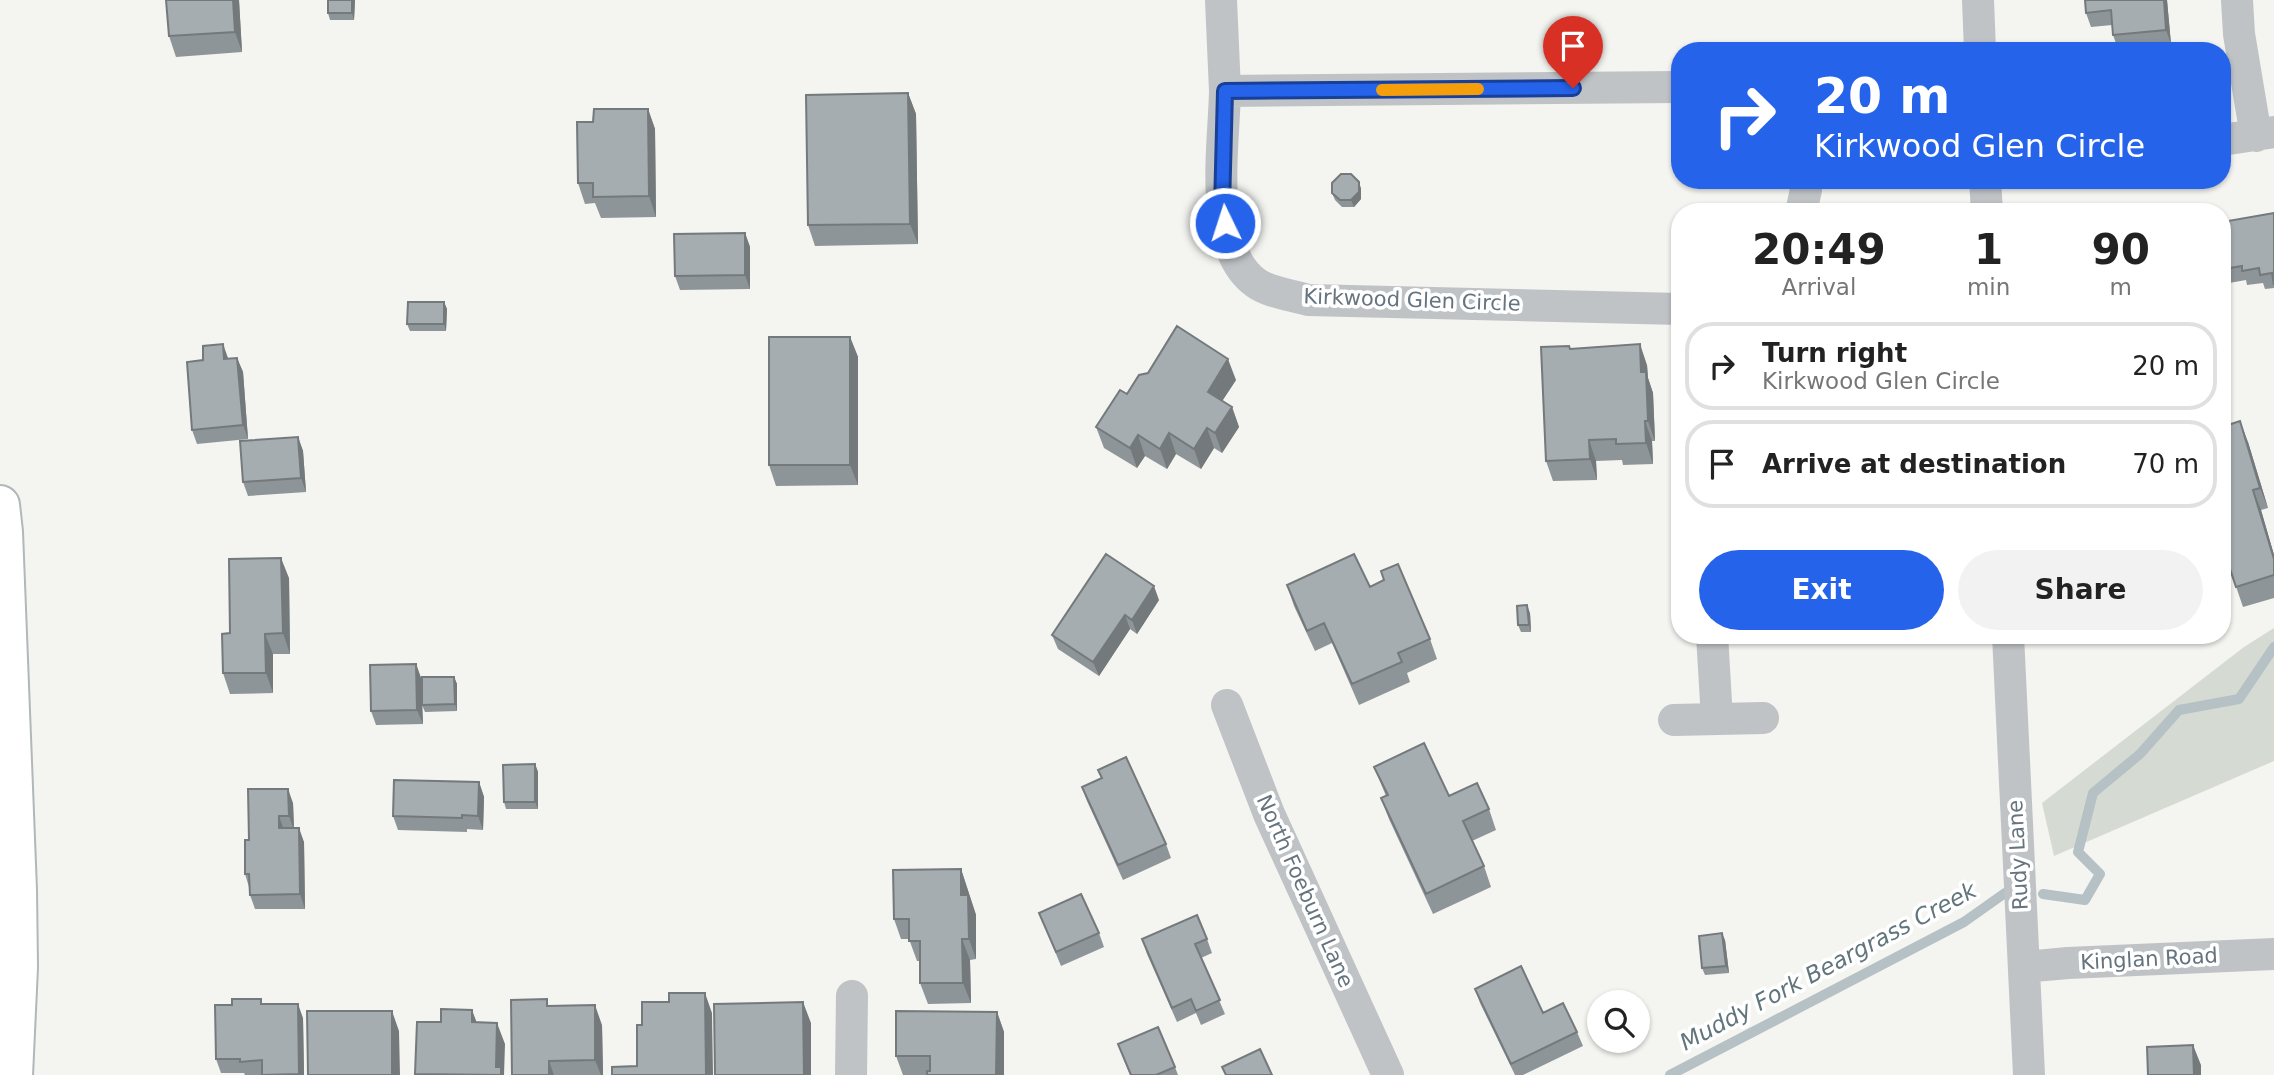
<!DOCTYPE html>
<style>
:root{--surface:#fff;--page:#f2f2f2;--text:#222;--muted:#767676;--line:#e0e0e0;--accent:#2563eb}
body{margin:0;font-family:"DejaVu Sans",sans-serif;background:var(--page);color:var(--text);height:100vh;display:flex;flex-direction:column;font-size:26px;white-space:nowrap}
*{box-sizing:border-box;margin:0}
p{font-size:23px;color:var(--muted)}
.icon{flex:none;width:38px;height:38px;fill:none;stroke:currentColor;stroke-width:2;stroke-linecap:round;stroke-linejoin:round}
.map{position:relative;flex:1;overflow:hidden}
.side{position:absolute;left:1671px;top:203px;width:560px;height:441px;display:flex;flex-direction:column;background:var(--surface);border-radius:28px;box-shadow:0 2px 5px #0004}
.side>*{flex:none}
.guide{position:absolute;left:1671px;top:42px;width:560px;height:147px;border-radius:28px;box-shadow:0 2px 5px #0004;background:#2563eb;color:#fff;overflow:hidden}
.fabs{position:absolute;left:1587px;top:990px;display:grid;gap:14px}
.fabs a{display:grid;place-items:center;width:63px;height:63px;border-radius:50%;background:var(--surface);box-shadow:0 2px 5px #0004;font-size:35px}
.pin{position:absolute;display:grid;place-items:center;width:60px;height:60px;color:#fff;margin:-72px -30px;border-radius:50% 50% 50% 0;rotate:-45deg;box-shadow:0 0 7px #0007}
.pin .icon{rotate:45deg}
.me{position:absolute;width:77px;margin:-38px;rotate:356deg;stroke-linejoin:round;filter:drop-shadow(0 0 5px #0008)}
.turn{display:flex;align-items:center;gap:24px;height:147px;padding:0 28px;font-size:32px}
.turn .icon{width:91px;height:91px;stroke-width:2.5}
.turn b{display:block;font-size:49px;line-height:60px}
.eta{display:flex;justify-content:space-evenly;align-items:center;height:119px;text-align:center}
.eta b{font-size:42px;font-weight:700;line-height:49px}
.primary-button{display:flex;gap:14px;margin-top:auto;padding:14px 28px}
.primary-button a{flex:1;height:80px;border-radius:42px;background:var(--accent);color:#fff;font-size:28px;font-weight:700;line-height:80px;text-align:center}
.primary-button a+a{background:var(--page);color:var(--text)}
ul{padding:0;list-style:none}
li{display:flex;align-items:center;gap:21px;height:88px;margin:0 14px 10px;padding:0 14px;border:4px solid var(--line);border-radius:28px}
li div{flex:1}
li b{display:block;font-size:26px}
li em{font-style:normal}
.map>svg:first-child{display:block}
</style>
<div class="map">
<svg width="2274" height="1075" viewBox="0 0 2274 1075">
<rect width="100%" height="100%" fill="#f4f4f1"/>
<!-- green -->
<path fill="#d5dbd2" d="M 2274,628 L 2274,761 L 2054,856 L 2042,803 L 2244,647 Z"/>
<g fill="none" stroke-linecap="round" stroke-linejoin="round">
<!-- stream -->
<path stroke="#b6c1c5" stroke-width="10" d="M 2043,894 L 2085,900 L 2100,874 L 2078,852 L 2093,793 L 2140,754 L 2179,710 L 2239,699 L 2274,647
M 1670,1075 L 1964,922 L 2005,893"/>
<defs>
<path id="secondary" d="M 0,505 L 3,532 L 17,890 L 18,967 L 13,1075"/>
</defs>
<!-- secondary casing -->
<use href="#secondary" stroke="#b2b7ba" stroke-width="42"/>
<!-- minor -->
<path stroke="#bfc3c6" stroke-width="32" d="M 1221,0 L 1225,91
M 1978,0 L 1980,51
M 2237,0 L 2239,34 L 2256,136
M 1680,87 L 1225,91 C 1224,145 1207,248 1256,283 C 1270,293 1292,295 1308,300 L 1680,309
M 2222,140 L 2274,132
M 1985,180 L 1987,212
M 1801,212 L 1806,190 L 1804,180
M 1712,635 L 1717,719
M 2008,635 L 2029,1075
M 1227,705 L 1269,814 L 1388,1075
M 1674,720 L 1763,718
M 2024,967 L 2068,963 L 2274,954
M 851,1075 L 852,996"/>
<!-- secondary -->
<use href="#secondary" stroke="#fff" stroke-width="38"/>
</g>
<!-- wall -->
<path fill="#8e9598" d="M 239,0 L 242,52 L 176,57 L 169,36 Z
M 355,0 L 354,20 L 330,20 L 328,13 Z
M 2167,0 L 2171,44 L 2118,49 L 2113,35 L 2112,25 L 2091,27 L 2086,13 Z
M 908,93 L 916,114 L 918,244 L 815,246 L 808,225 Z
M 648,109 L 655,129 L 656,217 L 601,218 L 595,203 L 585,204 L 578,183 L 593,122 Z
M 1359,182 L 1361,189 L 1361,199 L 1354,207 L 1342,207 L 1335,200 L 1332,193 Z
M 2274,213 L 2274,288 L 2265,289 L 2263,283 L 2247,285 L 2246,280 L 2229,283 L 2224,269 Z
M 745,233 L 750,247 L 750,289 L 680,290 L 675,276 Z
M 444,302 L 447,309 L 446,331 L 410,331 L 407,324 Z
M 850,337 L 858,357 L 858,485 L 776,486 L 769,465 Z
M 1569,346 L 1570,349 L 1647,365 L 1648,378 L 1653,393 L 1655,441 L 1652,441 L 1653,464 L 1623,465 L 1622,460 L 1596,461 L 1597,480 L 1553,481 L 1546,461 Z
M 228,358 L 237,358 L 243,372 L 248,439 L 197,444 L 192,430 Z
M 1236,380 L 1222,401 L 1232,407 L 1239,427 L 1222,453 L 1214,448 L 1201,469 L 1176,454 L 1167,469 L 1145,456 L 1137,468 L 1104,448 L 1096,427 Z
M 2222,427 L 2248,442 L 2268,508 L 2261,510 L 2274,555 L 2274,598 L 2243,607 L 2229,566 L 2222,568 Z
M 298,437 L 303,451 L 306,492 L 248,496 L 243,482 Z
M 289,578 L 290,654 L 273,654 L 273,693 L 230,694 L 223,673 L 230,633 Z
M 1287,585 L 1370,587 L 1430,639 L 1437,659 L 1407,673 L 1410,682 L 1359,705 L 1332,643 L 1315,651 L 1294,606 Z
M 1159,600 L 1137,634 L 1130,629 L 1099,676 L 1058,649 L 1052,635 Z
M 1530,613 L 1531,632 L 1521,632 L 1518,625 Z
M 416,664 L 421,678 L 423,724 L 376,725 L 371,711 Z
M 454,677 L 457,684 L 457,711 L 425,712 L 422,705 Z
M 535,764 L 538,772 L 538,809 L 506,809 L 504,802 Z
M 1374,767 L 1449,796 L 1489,809 L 1496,830 L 1472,841 L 1484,866 L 1491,887 L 1433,914 L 1389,819 L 1381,798 L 1386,796 Z
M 479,782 L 484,797 L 483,830 L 467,829 L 467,832 L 398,830 L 393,816 Z
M 1082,787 L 1166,844 L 1171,858 L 1123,880 L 1087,801 Z
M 293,803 L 294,828 L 304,842 L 305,909 L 255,909 L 250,895 L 249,887 L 245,874 L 249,840 Z
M 961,869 L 976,915 L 976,959 L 970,960 L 971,1003 L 928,1004 L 920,983 L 920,961 L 917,961 L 909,939 L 901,939 L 894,919 Z
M 1039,913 L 1099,933 L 1104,947 L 1061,966 Z
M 1142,939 L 1207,939 L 1212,953 L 1201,958 L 1225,1014 L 1201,1025 L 1196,1013 L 1177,1022 L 1147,954 Z
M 1725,940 L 1729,973 L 1705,975 L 1702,968 Z
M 1475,989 L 1543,1013 L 1577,1032 L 1583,1046 L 1523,1075 L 1515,1075 L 1480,1003 Z
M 263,1004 L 303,1018 L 304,1075 L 245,1075 L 244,1073 L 221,1073 L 216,1059 Z
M 549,1006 L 602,1025 L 603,1075 L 512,1075 Z
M 997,1012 L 1004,1032 L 1004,1075 L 903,1075 L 896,1056 Z
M 1118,1044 L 1175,1067 L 1178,1075 L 1130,1075 Z"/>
<!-- shaded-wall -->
<path fill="#74797c" d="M 233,0 L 239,0 L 242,52 L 235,32 Z
M 352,0 L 355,0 L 354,20 L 352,13 Z
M 2164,0 L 2167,0 L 2171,44 L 2166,30 Z
M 908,93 L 916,114 L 918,244 L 910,224 Z
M 648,109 L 655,129 L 656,217 L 649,196 Z
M 1359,182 L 1361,189 L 1361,199 L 1354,207 L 1351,200 Z
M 745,233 L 750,247 L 750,289 L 745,275 Z
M 444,302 L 447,309 L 446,331 L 444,324 Z
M 850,337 L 858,357 L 858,485 L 850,465 Z
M 223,344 L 228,358 L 224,359 Z
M 1640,344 L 1647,365 L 1648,378 L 1653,393 L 1655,441 L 1648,421 L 1641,372 Z
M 237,358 L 243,372 L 248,439 L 243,425 Z
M 1228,359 L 1236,380 L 1215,412 L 1208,392 Z
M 1232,407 L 1239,427 L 1222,453 L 1215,433 Z
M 1645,421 L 1652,441 L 1653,464 L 1646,443 Z
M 2240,421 L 2248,442 L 2268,508 L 2260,488 Z
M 1207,428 L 1214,448 L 1201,469 L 1194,449 Z
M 1169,433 L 1176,454 L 1167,469 L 1160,449 Z
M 1138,435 L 1145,456 L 1137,468 L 1130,448 Z
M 298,437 L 303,451 L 306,492 L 301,478 Z
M 1589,440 L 1596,461 L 1597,480 L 1590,459 Z
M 2253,490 L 2261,510 L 2274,555 L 2274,559 Z
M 281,558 L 289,578 L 290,654 L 283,633 Z
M 1154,586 L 1159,600 L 1137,634 L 1132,620 Z
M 1527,605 L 1530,613 L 1531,632 L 1529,625 Z
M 1125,615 L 1130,629 L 1099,676 L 1093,662 Z
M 265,634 L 273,654 L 273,693 L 266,673 Z
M 416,664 L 421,678 L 423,724 L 417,710 Z
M 454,677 L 457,684 L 457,711 L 455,704 Z
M 535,764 L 538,772 L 538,809 L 535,802 Z
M 479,782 L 484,797 L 483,830 L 478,816 Z
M 288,789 L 293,803 L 294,830 L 289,816 Z
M 279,816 L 284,830 L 279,828 Z
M 299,828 L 304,842 L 305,909 L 300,894 Z
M 961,869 L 976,915 L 976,959 L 969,939 L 961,895 Z
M 1722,933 L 1725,940 L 1729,973 L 1726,966 Z
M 962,939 L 970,960 L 971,1003 L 963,983 Z
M 705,993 L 712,1013 L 713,1075 L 706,1075 Z
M 803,1002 L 811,1023 L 811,1075 L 804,1075 Z
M 298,1004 L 303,1018 L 304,1075 L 299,1075 Z
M 595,1005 L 602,1025 L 603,1075 L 601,1075 L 595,1060 Z
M 472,1010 L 480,1031 L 472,1022 Z
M 392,1011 L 399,1031 L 400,1075 L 392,1075 Z
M 997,1012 L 1004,1032 L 1004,1075 L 996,1075 Z
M 497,1023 L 505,1044 L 504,1075 L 499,1075 L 496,1067 Z
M 2193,1045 L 2201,1065 L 2201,1075 L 2194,1075 Z
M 549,1061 L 554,1075 L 549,1075 Z"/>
<!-- building -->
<path fill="#a5adb1" stroke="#74797c" stroke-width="2" d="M 166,0 L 233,0 L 235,32 L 169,36 Z
M 328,0 L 352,0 L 352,13 L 328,13 Z
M 2085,0 L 2164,0 L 2166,30 L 2113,35 L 2111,10 L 2086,13 Z
M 908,93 L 910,224 L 808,225 L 806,95 Z
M 594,109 L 648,109 L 649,196 L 593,197 L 593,183 L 578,183 L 577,122 L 593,122 Z
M 1341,174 L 1351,174 L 1359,182 L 1359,192 L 1351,200 L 1340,200 L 1332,193 L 1332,183 Z
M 2274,213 L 2274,285 L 2272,273 L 2260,275 L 2259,268 L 2242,271 L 2242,266 L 2224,269 L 2222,263 L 2222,222 Z
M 745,233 L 745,275 L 675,276 L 674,234 Z
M 408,302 L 444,302 L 444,324 L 407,324 Z
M 1177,326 L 1228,359 L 1208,392 L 1232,407 L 1215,433 L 1207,428 L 1194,449 L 1169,433 L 1160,449 L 1138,435 L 1130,448 L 1096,427 L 1120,390 L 1127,394 L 1139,375 L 1148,373 Z
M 769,337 L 850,337 L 850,465 L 769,465 Z
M 223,344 L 224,359 L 237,358 L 243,425 L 192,430 L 187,362 L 203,360 L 203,346 Z
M 1640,344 L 1641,372 L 1646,372 L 1648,421 L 1645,421 L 1646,443 L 1616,444 L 1616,439 L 1589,440 L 1590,459 L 1546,461 L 1541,347 L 1569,346 L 1570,349 Z
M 2240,421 L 2260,488 L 2253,490 L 2274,559 L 2274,575 L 2236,587 L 2222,545 L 2222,427 Z
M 298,437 L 301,478 L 243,482 L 240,441 Z
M 1106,554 L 1154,586 L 1132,620 L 1125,615 L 1093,662 L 1052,635 Z
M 1354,554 L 1370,587 L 1384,580 L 1381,571 L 1398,564 L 1430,639 L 1398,653 L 1402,662 L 1352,684 L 1324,623 L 1307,631 L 1287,585 Z
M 281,558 L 283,633 L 265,634 L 266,673 L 223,673 L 222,634 L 230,633 L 229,559 Z
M 1527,605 L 1529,625 L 1518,625 L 1517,606 Z
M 416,664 L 417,710 L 371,711 L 370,665 Z
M 422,677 L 454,677 L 455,704 L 422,705 Z
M 1424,743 L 1449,796 L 1477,783 L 1489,809 L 1463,821 L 1484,866 L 1426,894 L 1381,798 L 1388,795 L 1374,767 Z
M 1126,757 L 1166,844 L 1118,865 L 1082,787 L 1102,778 L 1098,770 Z
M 535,764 L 535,802 L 504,802 L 503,765 Z
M 394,780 L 479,782 L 478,816 L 462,815 L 462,818 L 393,816 Z
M 248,789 L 288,789 L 289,816 L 279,816 L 279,828 L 299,828 L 300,894 L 250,895 L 249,874 L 245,874 L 245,840 L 249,840 Z
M 961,869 L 961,895 L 968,895 L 969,939 L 962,939 L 963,983 L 920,983 L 920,941 L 909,941 L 909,919 L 894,919 L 893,870 Z
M 1081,894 L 1099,933 L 1056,952 L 1039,913 Z
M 1197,915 L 1207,939 L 1195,944 L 1220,1000 L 1196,1011 L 1191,999 L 1172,1008 L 1142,939 Z
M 1722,933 L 1726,966 L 1702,968 L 1699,936 Z
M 1521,966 L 1543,1013 L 1563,1003 L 1577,1032 L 1511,1064 L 1475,989 Z
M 669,993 L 705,993 L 706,1075 L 612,1075 L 612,1067 L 637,1066 L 637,1025 L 642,1025 L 642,1002 L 669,1002 Z
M 232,999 L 261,999 L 261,1004 L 298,1004 L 299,1074 L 262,1075 L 262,1060 L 240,1062 L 240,1059 L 216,1059 L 215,1005 L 232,1005 Z
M 547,999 L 547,1006 L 595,1005 L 595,1060 L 549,1061 L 549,1075 L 512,1075 L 511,1000 Z
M 803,1002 L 804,1075 L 715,1075 L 714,1004 Z
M 441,1009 L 472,1010 L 472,1022 L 497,1023 L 496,1067 L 501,1067 L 501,1075 L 415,1074 L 417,1022 L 441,1022 Z
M 307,1011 L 392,1011 L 392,1075 L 308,1075 Z
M 896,1011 L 997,1012 L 996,1075 L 927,1075 L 927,1071 L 930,1071 L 930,1056 L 896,1056 Z
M 1158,1027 L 1175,1067 L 1156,1075 L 1131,1075 L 1118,1044 Z
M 2193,1045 L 2194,1075 L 2148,1075 L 2147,1047 Z
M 1260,1049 L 1272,1075 L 1226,1075 L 1222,1067 Z"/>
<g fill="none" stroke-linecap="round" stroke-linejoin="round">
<defs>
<path id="route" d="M 1225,223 L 1222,207 L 1225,91 L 1573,88"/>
</defs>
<!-- route casing -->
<use href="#route" stroke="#184099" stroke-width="18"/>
<!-- route -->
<use href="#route" stroke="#2563eb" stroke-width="12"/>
<!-- slow -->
<path stroke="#f59e0b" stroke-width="12" d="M 1382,90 L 1478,89"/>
</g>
<g text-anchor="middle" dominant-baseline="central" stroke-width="7" stroke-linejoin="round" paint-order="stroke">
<!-- street labels -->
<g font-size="21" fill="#65747f" stroke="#fff">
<text transform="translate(1412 300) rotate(2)">Kirkwood Glen Circle</text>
<text transform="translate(2018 855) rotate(-93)">Rudy Lane</text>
<text transform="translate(1305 891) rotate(66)">North Foeburn Lane</text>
<text transform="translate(2149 959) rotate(-3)">Kinglan Road</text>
</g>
<!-- water labels -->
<g font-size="23" font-style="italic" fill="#61767c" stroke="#fff">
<text transform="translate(1828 966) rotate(-28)">Muddy Fork Beargrass Creek</text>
</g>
</g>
</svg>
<div class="fabs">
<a><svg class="icon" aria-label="search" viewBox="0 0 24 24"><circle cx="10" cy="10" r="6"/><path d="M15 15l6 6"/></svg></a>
</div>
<div class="pin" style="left:1573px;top:88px;background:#d93025"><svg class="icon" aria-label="arrive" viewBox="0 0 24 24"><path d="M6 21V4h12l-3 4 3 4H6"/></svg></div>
<svg class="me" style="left:1225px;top:223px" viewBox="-20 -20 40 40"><circle r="17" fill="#2563eb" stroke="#fff" stroke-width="3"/><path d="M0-11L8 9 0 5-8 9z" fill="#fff"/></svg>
<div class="guide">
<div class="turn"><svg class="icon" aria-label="right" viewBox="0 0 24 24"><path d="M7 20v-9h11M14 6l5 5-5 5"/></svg><div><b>20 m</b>Kirkwood Glen Circle</div></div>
</div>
<section class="side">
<div class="eta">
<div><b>20:49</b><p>Arrival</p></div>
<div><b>1</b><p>min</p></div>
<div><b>90</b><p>m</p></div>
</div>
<ul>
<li><svg class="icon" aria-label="right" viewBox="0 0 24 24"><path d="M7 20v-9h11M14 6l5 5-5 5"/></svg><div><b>Turn right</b><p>Kirkwood Glen Circle</p></div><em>20 m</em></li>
<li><svg class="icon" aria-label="arrive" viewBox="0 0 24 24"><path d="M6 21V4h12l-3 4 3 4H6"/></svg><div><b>Arrive at destination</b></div><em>70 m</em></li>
</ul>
<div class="primary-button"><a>Exit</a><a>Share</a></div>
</section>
</div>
